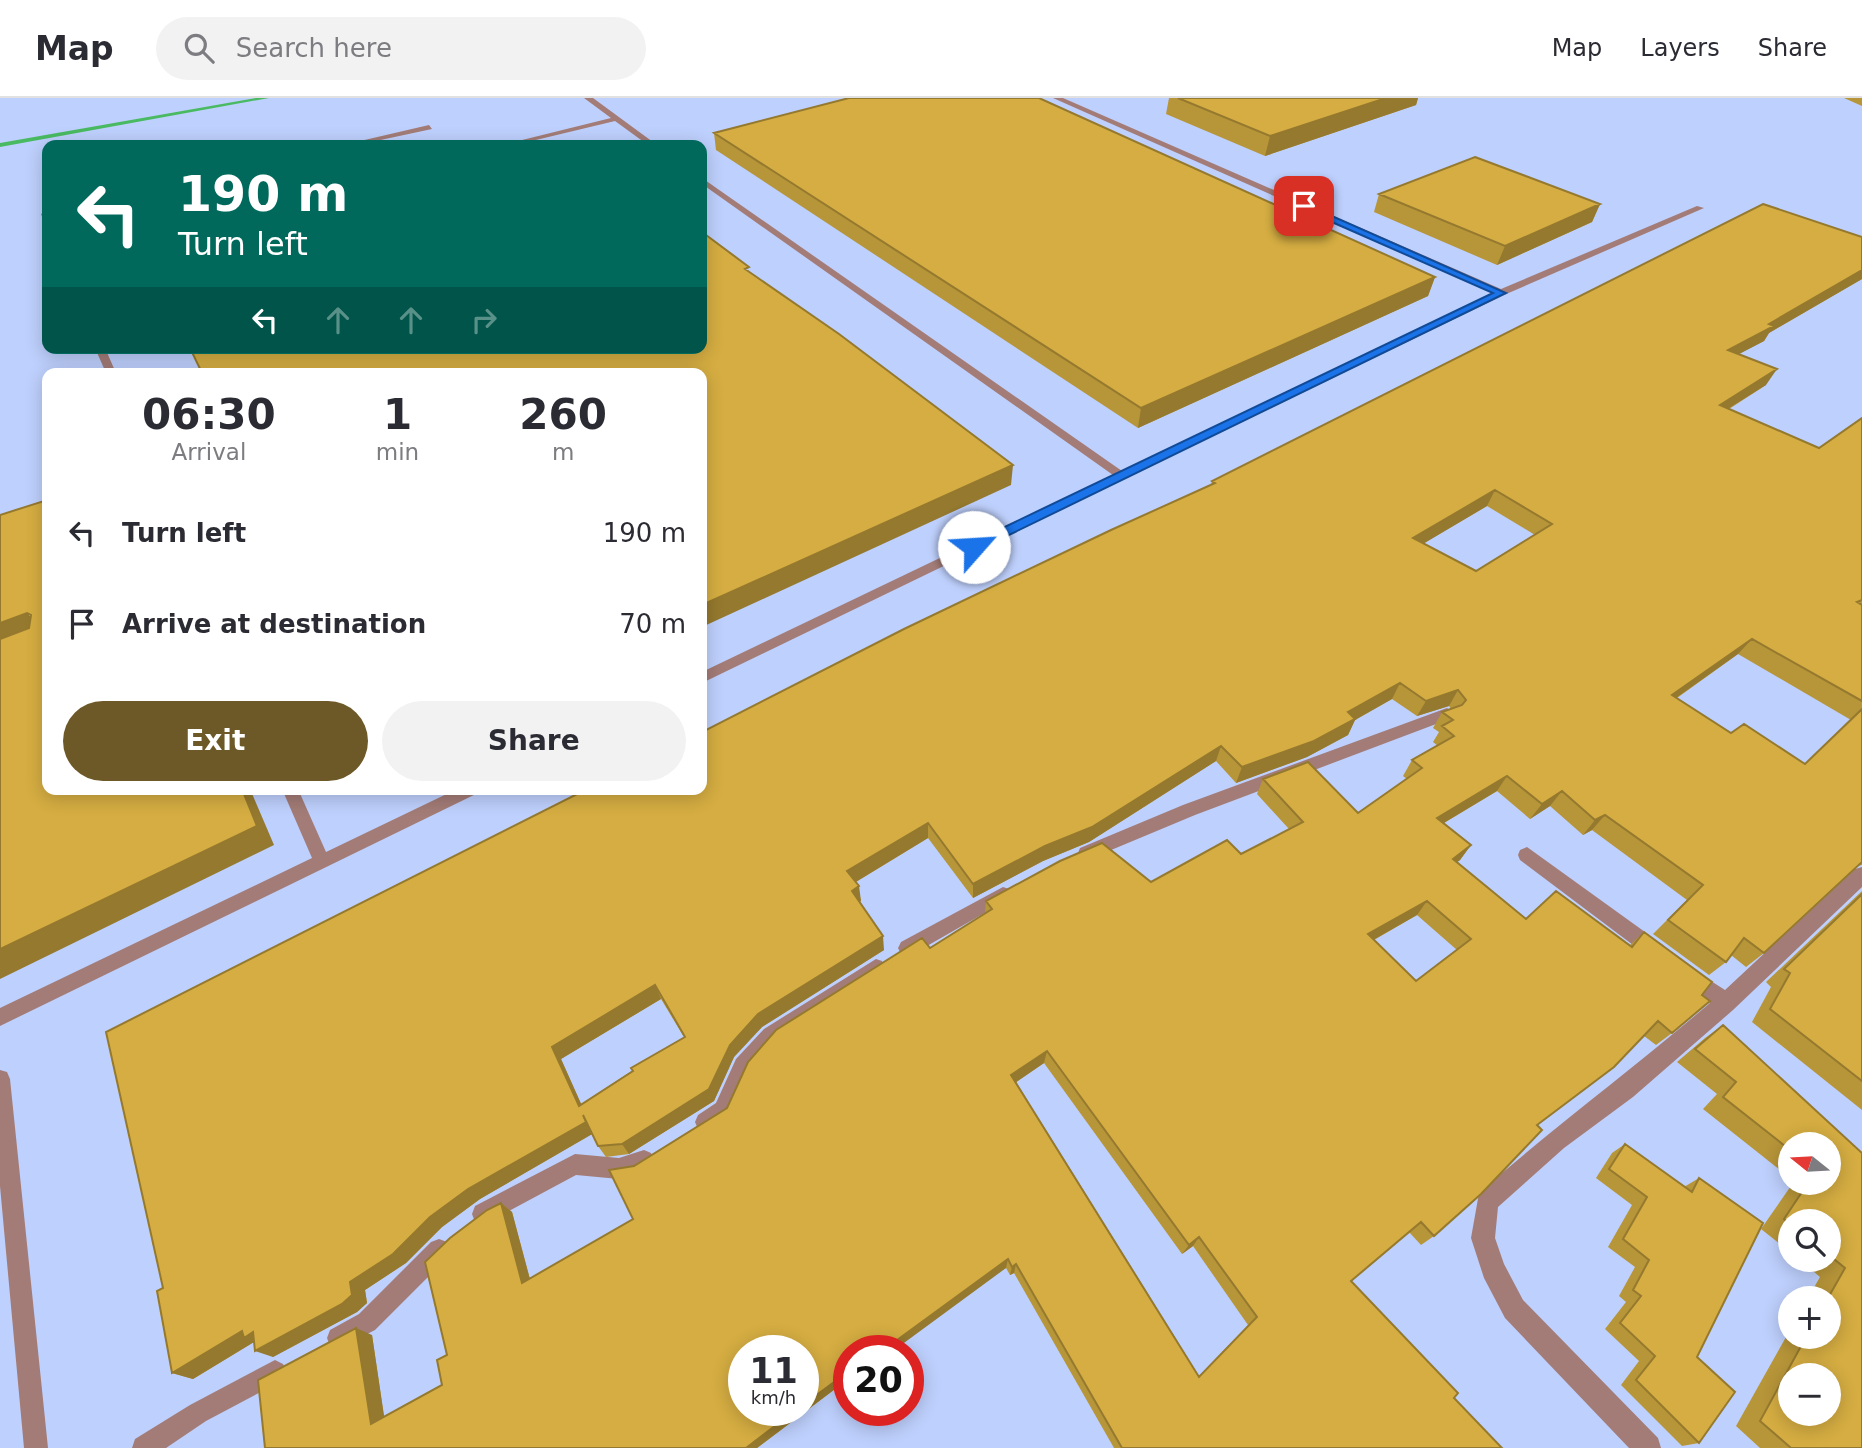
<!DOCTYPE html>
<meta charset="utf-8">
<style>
:root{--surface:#fff;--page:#f2f2f3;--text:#2b2b33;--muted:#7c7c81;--line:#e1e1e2;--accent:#6c5927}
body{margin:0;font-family:"DejaVu Sans",sans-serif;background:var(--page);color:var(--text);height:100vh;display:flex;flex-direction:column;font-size:26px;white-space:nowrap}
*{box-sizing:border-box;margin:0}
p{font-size:23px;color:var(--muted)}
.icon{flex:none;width:38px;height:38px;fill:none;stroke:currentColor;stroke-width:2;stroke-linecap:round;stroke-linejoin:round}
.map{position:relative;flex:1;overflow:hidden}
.panel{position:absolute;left:42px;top:270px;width:665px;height:427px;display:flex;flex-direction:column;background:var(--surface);border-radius:14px;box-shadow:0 4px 18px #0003}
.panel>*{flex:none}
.top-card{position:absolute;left:42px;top:42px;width:665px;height:214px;border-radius:14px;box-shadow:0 4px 18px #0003;background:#00695c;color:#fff;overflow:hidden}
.needle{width:46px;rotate:288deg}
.fabs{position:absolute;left:1778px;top:1034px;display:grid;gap:14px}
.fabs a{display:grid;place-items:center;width:63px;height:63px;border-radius:50%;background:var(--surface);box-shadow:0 4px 18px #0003;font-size:35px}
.speed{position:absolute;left:728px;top:1237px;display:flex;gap:14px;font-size:35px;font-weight:700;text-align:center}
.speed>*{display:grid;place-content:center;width:91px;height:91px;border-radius:50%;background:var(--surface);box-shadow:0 4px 18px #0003;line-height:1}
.speed small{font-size:18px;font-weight:400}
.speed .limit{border:10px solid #d22;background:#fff;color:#111}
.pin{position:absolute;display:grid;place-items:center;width:60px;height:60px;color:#fff;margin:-30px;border-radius:14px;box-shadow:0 4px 10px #0006}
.me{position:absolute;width:77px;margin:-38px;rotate:64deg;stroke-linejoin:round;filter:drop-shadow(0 0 5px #0008)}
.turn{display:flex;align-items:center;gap:24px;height:147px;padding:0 21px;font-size:32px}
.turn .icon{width:91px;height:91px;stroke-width:2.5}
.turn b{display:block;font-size:49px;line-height:60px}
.lanes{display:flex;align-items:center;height:66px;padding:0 21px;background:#0003;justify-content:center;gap:35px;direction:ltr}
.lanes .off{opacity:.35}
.eta{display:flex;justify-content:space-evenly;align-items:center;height:119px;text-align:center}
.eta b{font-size:42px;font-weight:600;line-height:49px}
.action{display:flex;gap:14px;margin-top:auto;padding:14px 21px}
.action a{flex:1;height:80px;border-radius:42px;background:var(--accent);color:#fff;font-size:28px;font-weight:600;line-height:80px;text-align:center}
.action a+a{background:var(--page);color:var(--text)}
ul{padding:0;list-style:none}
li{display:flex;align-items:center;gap:21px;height:91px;padding:0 21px}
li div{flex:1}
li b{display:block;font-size:26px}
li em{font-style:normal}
header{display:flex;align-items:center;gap:42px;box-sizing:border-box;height:98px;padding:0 35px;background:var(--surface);border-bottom:2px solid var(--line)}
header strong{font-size:33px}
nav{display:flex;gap:38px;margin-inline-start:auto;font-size:24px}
.search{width:490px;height:63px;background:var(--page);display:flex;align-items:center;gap:18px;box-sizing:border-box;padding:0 24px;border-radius:38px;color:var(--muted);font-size:26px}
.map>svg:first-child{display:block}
</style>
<header>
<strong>Map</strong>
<div class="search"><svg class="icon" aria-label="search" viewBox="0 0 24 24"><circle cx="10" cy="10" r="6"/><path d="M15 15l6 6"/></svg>Search here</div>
<nav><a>Map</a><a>Layers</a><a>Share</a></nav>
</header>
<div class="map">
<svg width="1862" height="1350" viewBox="0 0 1862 1350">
<rect width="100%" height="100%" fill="#bed0fd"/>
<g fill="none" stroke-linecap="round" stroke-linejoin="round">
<!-- stream -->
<path fill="#49ba61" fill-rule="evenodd" d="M 256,0 L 269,0 L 0,49 L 0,45 Z"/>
<!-- lane -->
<path fill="#a37c77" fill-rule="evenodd" d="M 584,0 L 593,0 L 657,47 L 648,47 L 615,23 L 515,47 L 502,47 L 611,20 Z
M 1053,0 L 1063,0 L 1501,191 L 1697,108 L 1704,110 L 1504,197 L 702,585 L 702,574 L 1113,377 L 702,86 L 702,80 L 1122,373 L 1493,195 Z
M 429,27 L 432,31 L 357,47 L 343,47 Z
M 47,112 L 47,125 L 44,124 L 41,116 Z
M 95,250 L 105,250 L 116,275 L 106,275 Z
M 1447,610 L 1455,616 L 1452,620 L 1195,717 L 1092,760 L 1086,762 L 1080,760 L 1078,755 L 1080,750 L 1183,707 Z
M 282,691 L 298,691 L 326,754 L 457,691 L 480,691 L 478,695 L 0,928 L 0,910 L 312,760 Z
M 1003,789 L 1009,791 L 1012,796 L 1009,801 L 913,856 L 907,858 L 901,856 L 898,850 L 901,844 Z
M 876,861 L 882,863 L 885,869 L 882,875 C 838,904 786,930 752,972 C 732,997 742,1019 705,1034 L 698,1031 L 695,1024 L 698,1017 L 716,1005 L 736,961 L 764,931 Z
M 0,972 L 7,974 L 10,981 L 48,1350 L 24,1350 L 0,1088 Z
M 644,1052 L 651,1055 L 654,1062 L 651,1069 L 619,1081 L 576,1077 L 483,1127 L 475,1124 L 472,1116 L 475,1108 L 575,1056 L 619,1060 Z
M 439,1141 L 447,1144 L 450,1152 L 447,1160 L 375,1232 L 338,1251 L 330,1248 L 327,1240 L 330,1232 L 359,1216 L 431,1144 Z
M 275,1262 L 283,1266 L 287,1274 L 283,1282 L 206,1323 L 166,1350 L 132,1350 L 135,1341 L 190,1307 Z"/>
<!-- street -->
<path fill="#a37c77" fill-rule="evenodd" d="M 1527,749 L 1663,847 L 1666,853 L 1663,859 L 1656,862 L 1649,859 L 1520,762 L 1518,757 L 1520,752 Z
M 1862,769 L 1862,789 L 1733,912 L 1633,999 L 1564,1050 L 1498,1109 L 1495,1140 L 1504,1166 L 1523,1202 L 1658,1340 L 1661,1350 L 1629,1350 L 1505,1220 L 1484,1180 L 1471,1140 L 1479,1095 C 1554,1029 1634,970 1710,905 L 1682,884 L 1679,878 L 1682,872 L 1689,869 L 1725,892 L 1855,771 Z"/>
</g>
<!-- wall -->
<path fill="#b79539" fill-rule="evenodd" d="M 1169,0 L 1418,0 L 1416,7 L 1265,58 L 1166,16 Z
M 1844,0 L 1862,0 L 1862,8 Z
M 714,35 L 1435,179 L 1428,198 L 1138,330 L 716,52 Z
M 1379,96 L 1600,106 L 1592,124 L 1497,167 L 1374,114 Z
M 1862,139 L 1862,181 L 1769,235 L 1764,243 L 1739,256 L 1766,287 L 1729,311 L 1819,350 L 1862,320 L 1862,767 L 1857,768 L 1764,855 L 1746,869 L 1731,857 L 1726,864 L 1709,877 L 1653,836 L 1687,802 L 1592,732 L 1583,737 L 1550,708 L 1530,721 L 1497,693 L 1444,725 L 1471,747 L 1460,762 L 1457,764 L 1526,821 L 1630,847 L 1644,834 L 1672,935 L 1656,947 L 1644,938 L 1537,1027 L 1434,1138 L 1421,1147 L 1409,1134 L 1351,1183 L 1454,1300 L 1502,1350 L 1114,1350 L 1014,1175 L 1010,1177 L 1006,1170 L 849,1253 L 849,1285 L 845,1288 L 843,1285 L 757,1350 L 265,1350 L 372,1237 L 384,1319 L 442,1287 L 447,1257 L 501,1105 L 512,1114 L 530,1181 L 633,1121 L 634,1068 L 727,1010 L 930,850 L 985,815 L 986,803 L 1151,784 L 1241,756 L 1289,731 L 1257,696 L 1263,681 L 1358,715 L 1407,681 L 1403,678 L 1412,662 L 1438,648 L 1433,644 L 1439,634 L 1433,630 L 1442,614 L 1451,611 L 1449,608 L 1417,618 L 1392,601 L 1355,622 L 1348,637 L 1307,659 L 1236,685 L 1216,663 L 1089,744 L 1043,763 L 973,800 L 928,740 L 856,784 L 861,803 L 859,804 L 884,852 L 762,929 L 734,959 L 714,1003 L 629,1056 L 606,1059 L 598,1048 L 592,1036 L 480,1101 L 442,1129 L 406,1165 L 365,1192 L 367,1205 L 357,1214 L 273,1259 L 254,1244 L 193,1281 L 172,1275 L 163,1190 L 1211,387 L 1212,383 ZM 1487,408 L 1535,437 L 1476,473 L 1424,445 ZM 1738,556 L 1851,622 L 1805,666 L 1731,635 L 1677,600 ZM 1417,817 L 1457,852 L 1416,883 L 1374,842 ZM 661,901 L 684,939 L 581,1006 L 561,961 ZM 1044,965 L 1182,1156 L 1193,1148 L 1248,1227 L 1199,1278 L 1016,984 Z
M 1862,793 L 1862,1012 L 1752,924 L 1771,889 L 1766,884 Z
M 1723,927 L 1862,1055 L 1862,1350 L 1760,1350 L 1736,1328 L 1790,1232 L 1790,1239 L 1829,1239 L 1829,1200 L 1808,1200 L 1820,1179 L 1800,1162 L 1829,1162 L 1829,1124 L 1790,1124 L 1790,1154 L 1761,1131 L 1793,1085 L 1829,1085 L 1790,1046 L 1790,1080 L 1703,1011 L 1717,996 L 1677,964 L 1705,940 Z
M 1625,1046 L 1684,1089 L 1699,1080 L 1697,1259 L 1699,1345 L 1682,1348 L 1621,1287 L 1639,1263 L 1605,1231 L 1626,1204 L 1619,1198 L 1635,1169 L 1608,1149 L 1632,1107 L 1596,1080 L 1612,1055 Z"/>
<!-- shaded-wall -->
<path fill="#95792e" d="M 1386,0 L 1418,0 L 1416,7 L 1265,58 L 1270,38 Z
M 1600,106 L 1592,124 L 1497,167 L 1505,148 Z
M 1862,172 L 1862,181 L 1769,235 L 1764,243 L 1718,267 L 1728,252 L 1769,226 Z
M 1435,179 L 1428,198 L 1138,330 L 1141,310 Z
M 1777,271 L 1766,287 L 1710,322 L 1720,307 Z
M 1013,367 L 1011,387 L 702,529 L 702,507 Z
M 1495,392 L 1487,408 L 1406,456 L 1413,440 Z
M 27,515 L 46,536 L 0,554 L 0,525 Z
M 1752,541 L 1738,556 L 1659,612 L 1672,597 Z
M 1400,585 L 1392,601 L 1355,622 L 1348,637 L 1307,659 L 1236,685 L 1242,669 L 1348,614 Z
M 1458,592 L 1449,608 L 1417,618 L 1426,603 Z
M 1221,648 L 1216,663 L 1089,744 L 1043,763 L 973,800 L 973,786 Z
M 1507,678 L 1497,693 L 1427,735 L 1437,720 Z
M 242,691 L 250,691 L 274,747 L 0,881 L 0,851 Z
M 1562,693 L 1550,708 L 1530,721 L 1542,706 Z
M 1605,717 L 1592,732 L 1583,737 L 1595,722 Z
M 928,725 L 928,740 L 849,788 L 847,773 Z
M 1471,747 L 1460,762 L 1443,775 L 1453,761 Z
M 859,788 L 861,803 L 853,807 L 852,793 Z
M 1427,803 L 1417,817 L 1359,850 L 1368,836 Z
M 883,838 L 884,852 L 762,929 L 734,959 L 714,1003 L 629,1056 L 622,1046 L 730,947 L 758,916 Z
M 655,887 L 661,901 L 561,961 L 587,1019 L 579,1008 L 552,949 Z
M 1047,953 L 1044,965 L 1009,989 L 1011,977 Z
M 586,1024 L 594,1035 L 480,1101 L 442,1129 L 406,1165 L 365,1192 L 367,1205 L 357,1214 L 273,1259 L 255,1253 L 350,1184 L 430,1119 L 468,1091 Z
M 501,1105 L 512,1114 L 533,1193 L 522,1185 Z
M 1199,1139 L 1193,1148 L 1182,1156 L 1189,1147 Z
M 1008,1161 L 1006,1170 L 893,1253 L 882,1253 Z
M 1016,1166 L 1014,1175 L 1010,1177 L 1012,1169 Z
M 356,1230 L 372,1237 L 386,1331 L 371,1326 Z
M 242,1233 L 253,1234 L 254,1244 L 193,1281 L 172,1275 Z
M 849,1277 L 849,1285 L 845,1288 L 843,1282 Z
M 841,1279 L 843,1285 L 757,1350 L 746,1350 L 796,1312 L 803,1312 L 803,1307 Z"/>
<!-- building -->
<path fill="#d5ad42" stroke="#95792e" stroke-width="2" fill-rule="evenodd" d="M 849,0 L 1039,0 L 1435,179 L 1141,310 L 714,35 Z
M 1178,0 L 1386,0 L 1270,38 Z
M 1475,59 L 1600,106 L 1505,148 L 1379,96 Z
M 1763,106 L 1862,139 L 1862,172 L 1769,226 L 1774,228 L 1728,252 L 1777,271 L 1720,307 L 1819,350 L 1862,320 L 1862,502 L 1857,504 L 1862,507 L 1862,603 L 1752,541 L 1672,597 L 1731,635 L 1744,626 L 1805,666 L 1862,611 L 1862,764 L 1764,855 L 1744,840 L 1726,864 L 1668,822 L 1703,787 L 1605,717 L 1595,722 L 1562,693 L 1542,706 L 1507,678 L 1437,720 L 1471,747 L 1453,761 L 1526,821 L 1556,793 L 1632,849 L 1644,834 L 1712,884 L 1702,897 L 1710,903 L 1672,935 L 1658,923 L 1614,969 L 1537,1027 L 1542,1032 L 1481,1096 L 1434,1138 L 1421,1124 L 1351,1183 L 1458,1295 L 1454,1300 L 1502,1350 L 1122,1350 L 1016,1166 L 1012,1169 L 1008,1161 L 882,1253 L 849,1253 L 849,1277 L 843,1282 L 841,1279 L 803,1307 L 803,1253 L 744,1253 L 744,1312 L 796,1312 L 746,1350 L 265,1350 L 258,1282 L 356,1230 L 371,1326 L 442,1287 L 437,1262 L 447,1257 L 425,1164 L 450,1140 L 487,1112 L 501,1105 L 522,1185 L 633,1121 L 609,1072 L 634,1068 L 727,1010 L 748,964 L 776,932 L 922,840 L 930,850 L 992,811 L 986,803 L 1060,763 L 1102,745 L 1151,784 L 1227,742 L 1241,756 L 1303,724 L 1263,681 L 1308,664 L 1358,715 L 1422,670 L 1412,662 L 1454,638 L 1442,628 L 1453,622 L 1442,614 L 1462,607 L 1466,602 L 1458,592 L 1426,603 L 1400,585 L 1348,614 L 1355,621 L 1314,643 L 1242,669 L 1221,648 L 1092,729 L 1045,748 L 973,786 L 928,725 L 847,773 L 859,788 L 852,793 L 883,838 L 758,916 L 730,947 L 709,991 L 622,1046 L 598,1048 L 583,1017 L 586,1024 L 468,1091 L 430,1119 L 393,1156 L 350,1184 L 352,1197 L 342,1206 L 255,1253 L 253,1234 L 244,1240 L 242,1233 L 172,1275 L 157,1193 L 163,1190 L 106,934 L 587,691 L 702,691 L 702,634 L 904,531 L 1111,432 L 1215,385 L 1212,383 ZM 1495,392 L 1552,426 L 1476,473 L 1413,440 ZM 1427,803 L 1471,841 L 1416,883 L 1368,836 ZM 655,887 L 685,939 L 631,970 L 633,973 L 579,1008 L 552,949 ZM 1047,953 L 1189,1147 L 1199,1139 L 1257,1219 L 1199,1279 L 1011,977 Z
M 702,134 L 749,169 L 745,171 L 839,236 L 1013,367 L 702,507 L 702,275 L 202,275 L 190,250 L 702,250 Z
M 47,402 L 47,691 L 242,691 L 257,728 L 0,851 L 0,541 L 29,530 L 31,517 L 27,515 L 0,525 L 0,417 Z
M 1862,796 L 1862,983 L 1770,911 L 1790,875 L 1784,871 Z
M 1723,927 L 1862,1055 L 1862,1350 L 1791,1350 L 1760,1323 L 1806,1239 L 1829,1239 L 1828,1200 L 1845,1170 L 1829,1157 L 1829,1124 L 1790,1124 L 1790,1126 L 1784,1121 L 1808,1085 L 1829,1085 L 1829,1046 L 1790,1046 L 1790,1052 L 1723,999 L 1736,984 L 1695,951 ZM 1790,1278 L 1829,1278 L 1829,1316 L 1790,1316 Z
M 1625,1046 L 1692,1094 L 1699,1080 L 1763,1125 L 1697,1259 L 1735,1294 L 1699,1345 L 1636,1282 L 1655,1258 L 1620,1225 L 1641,1198 L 1633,1192 L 1649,1162 L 1623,1141 L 1647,1099 L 1609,1071 Z"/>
<!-- route -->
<path fill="#1a73e8" stroke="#114b97" stroke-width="2" d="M 1300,107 L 1307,107 L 1506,195 L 978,452 L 969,452 L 969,446 L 1493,195 L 1300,110 Z"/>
</svg>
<div class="fabs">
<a><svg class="needle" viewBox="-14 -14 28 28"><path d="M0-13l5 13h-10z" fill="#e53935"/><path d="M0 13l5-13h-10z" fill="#7c7c81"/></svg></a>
<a><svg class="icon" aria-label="search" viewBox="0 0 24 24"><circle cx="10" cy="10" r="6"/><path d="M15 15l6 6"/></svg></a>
<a>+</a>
<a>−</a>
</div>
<div class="speed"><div>11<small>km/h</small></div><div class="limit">20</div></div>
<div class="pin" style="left:1304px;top:108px;background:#d93025"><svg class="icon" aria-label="arrive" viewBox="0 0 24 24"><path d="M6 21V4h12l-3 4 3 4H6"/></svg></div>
<svg class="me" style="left:974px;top:449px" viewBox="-20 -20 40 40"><circle r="19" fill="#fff"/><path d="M0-13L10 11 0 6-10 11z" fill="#1a73e8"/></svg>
<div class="top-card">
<div class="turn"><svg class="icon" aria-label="left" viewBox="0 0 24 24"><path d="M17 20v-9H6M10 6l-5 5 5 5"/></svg><div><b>190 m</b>Turn left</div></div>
<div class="lanes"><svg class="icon" aria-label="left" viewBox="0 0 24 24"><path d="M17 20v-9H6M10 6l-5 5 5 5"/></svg><svg class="icon off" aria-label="ahead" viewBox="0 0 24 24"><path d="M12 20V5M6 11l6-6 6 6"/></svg><svg class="icon off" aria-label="ahead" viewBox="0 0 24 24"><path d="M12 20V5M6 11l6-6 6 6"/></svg><svg class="icon off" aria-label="right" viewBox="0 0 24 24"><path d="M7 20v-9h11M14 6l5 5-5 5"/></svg></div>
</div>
<section class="panel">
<div class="eta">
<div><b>06:30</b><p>Arrival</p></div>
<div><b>1</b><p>min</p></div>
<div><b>260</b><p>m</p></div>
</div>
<ul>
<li><svg class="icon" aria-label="left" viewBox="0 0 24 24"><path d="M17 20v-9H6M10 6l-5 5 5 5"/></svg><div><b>Turn left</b></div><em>190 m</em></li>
<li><svg class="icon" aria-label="arrive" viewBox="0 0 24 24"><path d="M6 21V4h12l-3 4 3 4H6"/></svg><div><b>Arrive at destination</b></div><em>70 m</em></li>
</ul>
<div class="action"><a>Exit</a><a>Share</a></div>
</section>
</div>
